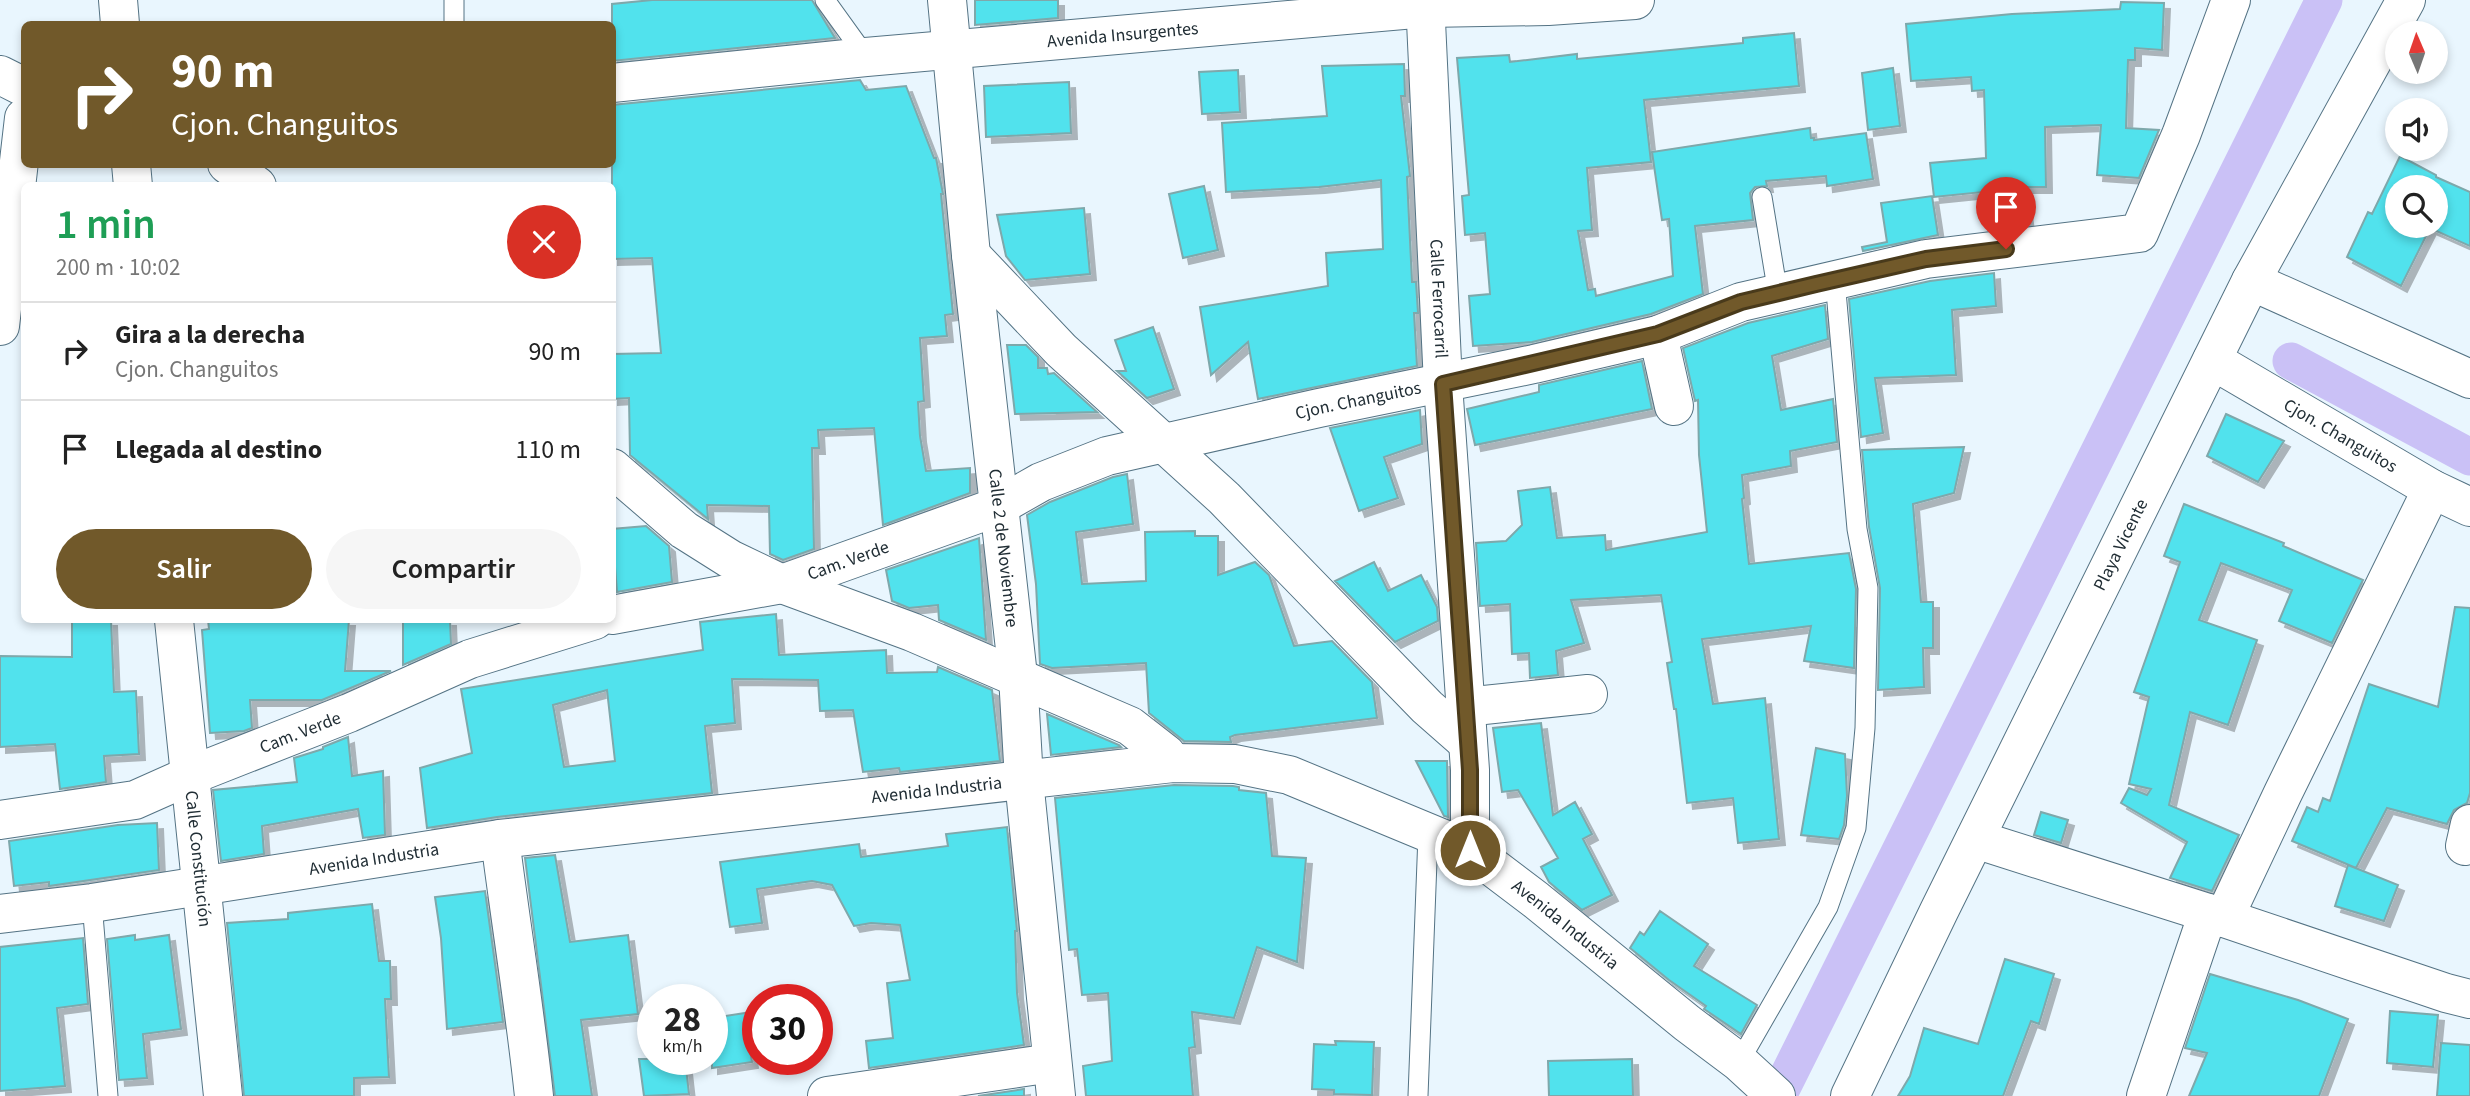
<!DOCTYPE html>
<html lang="es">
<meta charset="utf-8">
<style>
:root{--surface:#fff;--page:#f6f6f6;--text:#222;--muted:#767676;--line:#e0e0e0;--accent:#71592a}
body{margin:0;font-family:"Source Sans 3",sans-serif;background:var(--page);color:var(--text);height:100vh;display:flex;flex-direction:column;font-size:26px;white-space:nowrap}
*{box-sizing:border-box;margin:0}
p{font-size:23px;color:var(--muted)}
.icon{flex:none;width:38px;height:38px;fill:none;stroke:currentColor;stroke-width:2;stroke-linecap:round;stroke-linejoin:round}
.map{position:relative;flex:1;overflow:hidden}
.side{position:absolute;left:21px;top:182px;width:595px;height:441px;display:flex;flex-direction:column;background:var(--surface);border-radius:10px;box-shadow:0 4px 10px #0003}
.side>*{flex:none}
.top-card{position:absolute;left:21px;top:21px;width:595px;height:147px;border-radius:10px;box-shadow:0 4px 10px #0003;background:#71592a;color:#fff;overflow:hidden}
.needle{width:46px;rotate:358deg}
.controls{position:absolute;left:2385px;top:21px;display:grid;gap:14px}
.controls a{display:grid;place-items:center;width:63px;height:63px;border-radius:50%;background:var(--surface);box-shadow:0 4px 10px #0003;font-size:35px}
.speed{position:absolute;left:637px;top:984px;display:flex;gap:14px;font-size:35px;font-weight:700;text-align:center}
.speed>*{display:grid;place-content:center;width:91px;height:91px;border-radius:50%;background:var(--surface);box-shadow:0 4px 10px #0003;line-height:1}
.speed small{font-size:18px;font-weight:400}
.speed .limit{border:10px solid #d22;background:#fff;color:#111}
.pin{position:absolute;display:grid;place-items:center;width:60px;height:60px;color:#fff;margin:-72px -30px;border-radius:50% 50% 50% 0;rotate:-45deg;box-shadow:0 0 7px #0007}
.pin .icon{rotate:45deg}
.me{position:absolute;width:77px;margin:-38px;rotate:0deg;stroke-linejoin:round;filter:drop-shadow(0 0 5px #0008)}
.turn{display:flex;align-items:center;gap:24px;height:147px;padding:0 35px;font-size:32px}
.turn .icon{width:91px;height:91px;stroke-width:2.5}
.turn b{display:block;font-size:49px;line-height:60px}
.round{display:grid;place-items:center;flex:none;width:74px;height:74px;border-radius:37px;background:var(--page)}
.headline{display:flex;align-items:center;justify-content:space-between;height:119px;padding:0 35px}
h1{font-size:42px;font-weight:600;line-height:52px;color:#1e9e55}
.primary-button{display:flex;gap:14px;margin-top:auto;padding:14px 35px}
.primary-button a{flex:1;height:80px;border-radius:42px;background:var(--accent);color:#fff;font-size:28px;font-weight:600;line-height:80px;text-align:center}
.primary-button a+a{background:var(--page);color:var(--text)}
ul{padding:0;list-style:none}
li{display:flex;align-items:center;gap:21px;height:98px;padding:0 35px;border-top:2px solid var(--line)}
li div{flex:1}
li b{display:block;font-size:26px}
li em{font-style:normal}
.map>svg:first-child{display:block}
</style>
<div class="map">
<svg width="2470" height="1096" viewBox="0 0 2470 1096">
<defs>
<filter id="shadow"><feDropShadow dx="6" dy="6" stdDeviation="0" flood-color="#0004"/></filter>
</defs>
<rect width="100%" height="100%" fill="#e9f6fe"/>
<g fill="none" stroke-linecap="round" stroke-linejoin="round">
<!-- canal -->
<path stroke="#cac1f6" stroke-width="37" d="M 2291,361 L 2470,457
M 1778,1096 L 2324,0"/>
</g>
<!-- building -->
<path fill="#51e2ed" stroke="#7ea8ab" stroke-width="2" fill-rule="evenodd" filter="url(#shadow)" d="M 652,0 L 812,0 L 835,38 L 612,61 L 612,4 Z
M 975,0 L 1058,0 L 1058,18 L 975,25 Z
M 2121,2 L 2164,3 L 2162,50 L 2135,48 L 2135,60 L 2128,60 L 2126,128 L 2159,130 L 2139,178 L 2097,175 L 2101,125 L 2045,127 L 2046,187 L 2023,187 L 2028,225 L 1996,228 L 1992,191 L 1934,197 L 1930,163 L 1986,158 L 1984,90 L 1972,91 L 1971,77 L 1911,81 L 1906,24 L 2012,14 L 2120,9 Z
M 1794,33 L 1799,86 L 1644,100 L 1651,162 L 1587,168 L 1592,230 L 1578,231 L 1588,290 L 1595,289 L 1596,296 L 1673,276 L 1669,219 L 1662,220 L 1652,152 L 1810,128 L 1811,138 L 1814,138 L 1814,140 L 1866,133 L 1873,179 L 1827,186 L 1826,176 L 1766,181 L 1767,186 L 1755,187 L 1750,193 L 1753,220 L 1695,226 L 1703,294 L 1651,314 L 1532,342 L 1473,346 L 1469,296 L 1490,294 L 1485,233 L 1465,235 L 1462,196 L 1469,195 L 1457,58 L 1509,55 L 1510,62 L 1577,54 L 1577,59 L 1743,43 L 1743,38 Z
M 1404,64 L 1405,96 L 1401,96 L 1410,176 L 1407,177 L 1412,282 L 1416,282 L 1418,313 L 1414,313 L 1417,366 L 1258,399 L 1248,342 L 1211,375 L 1200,307 L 1328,286 L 1326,253 L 1383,249 L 1381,180 L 1319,187 L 1226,192 L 1222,123 L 1327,116 L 1322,66 Z
M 1893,68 L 1900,126 L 1868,130 L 1862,73 Z
M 1238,70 L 1240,112 L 1202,114 L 1199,72 Z
M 860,80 L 866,90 L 906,86 L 934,158 L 936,158 L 943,194 L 941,194 L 953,314 L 945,315 L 947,336 L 920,338 L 924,401 L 918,402 L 920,436 L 926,471 L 970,468 L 970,493 L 883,525 L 874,428 L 818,430 L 819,448 L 812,448 L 814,549 L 783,560 L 770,554 L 769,506 L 707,505 L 708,519 L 630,455 L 629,398 L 612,399 L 612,354 L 661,353 L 652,258 L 612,259 L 612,105 Z
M 1069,82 L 1071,133 L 986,137 L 984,86 Z
M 2400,156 L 2436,175 L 2436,177 L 2470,192 L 2470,246 L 2430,228 L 2401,286 L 2347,257 L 2368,212 L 2372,214 ZM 2398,187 L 2436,187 L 2436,226 L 2398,226 Z
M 1204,186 L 1218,250 L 1183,258 L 1169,194 Z
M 1932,196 L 1938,235 L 1863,251 L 1862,247 L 1887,242 L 1881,203 Z
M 1084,208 L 1090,274 L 1025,280 L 1006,256 L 997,215 Z
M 1994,273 L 1996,306 L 1952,310 L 1956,375 L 1875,378 L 1883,433 L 1861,437 L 1849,299 L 1930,281 Z
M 1825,305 L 1828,339 L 1772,356 L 1781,410 L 1833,399 L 1837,442 L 1790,451 L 1791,466 L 1742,475 L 1744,498 L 1742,499 L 1749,564 L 1849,553 L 1856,589 L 1854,668 L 1804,661 L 1811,626 L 1702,639 L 1713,704 L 1765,698 L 1779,839 L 1738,843 L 1733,798 L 1687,803 L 1676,709 L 1674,709 L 1667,663 L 1672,662 L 1661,595 L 1571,600 L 1584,643 L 1556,651 L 1558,675 L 1530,678 L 1529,653 L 1512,654 L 1510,604 L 1480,606 L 1476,543 L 1506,541 L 1522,525 L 1518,491 L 1550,487 L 1557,538 L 1605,535 L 1606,550 L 1707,532 L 1699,455 L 1698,400 L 1695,401 L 1683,348 L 1748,323 Z
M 1153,327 L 1174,389 L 1147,398 L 1117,371 L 1126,371 L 1115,340 Z
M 1007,345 L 1026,345 L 1038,357 L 1038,368 L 1047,368 L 1048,374 L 1054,373 L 1097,412 L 1015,414 Z
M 1642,361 L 1652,409 L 1475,445 L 1467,409 L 1539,392 L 1539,385 Z
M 1420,410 L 1422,444 L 1384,457 L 1398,498 L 1359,511 L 1330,428 Z
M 2226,414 L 2284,441 L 2258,482 L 2207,456 Z
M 1964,447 L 1954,493 L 1913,504 L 1921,602 L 1933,602 L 1933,648 L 1923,648 L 1924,687 L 1878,690 L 1880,588 L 1869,527 L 1862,450 Z
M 1127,474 L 1133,524 L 1076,532 L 1082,584 L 1146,581 L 1145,532 L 1195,531 L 1195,536 L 1218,536 L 1218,575 L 1255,562 L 1269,575 L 1294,646 L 1332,641 L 1372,682 L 1377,718 L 1235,735 L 1230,737 L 1231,742 L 1184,741 L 1149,713 L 1146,663 L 1052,668 L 1040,664 L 1036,584 L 1027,515 L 1050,502 L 1113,477 Z
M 2184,504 L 2284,543 L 2283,546 L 2363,580 L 2332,643 L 2279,621 L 2292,590 L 2221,563 L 2199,620 L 2257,640 L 2228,725 L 2190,712 L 2169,805 L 2239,835 L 2212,891 L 2170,878 L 2187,842 L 2121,803 L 2129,788 L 2147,795 L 2151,789 L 2129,784 L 2149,697 L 2134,692 L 2180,562 L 2164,556 Z
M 646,526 L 669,546 L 672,582 L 617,592 L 612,529 Z
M 979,538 L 986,640 L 939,620 L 938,605 L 909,608 L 892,601 L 886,570 Z
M 1374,562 L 1388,591 L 1421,575 L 1437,607 L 1438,621 L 1395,642 L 1335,581 Z
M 2455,607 L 2470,608 L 2470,793 L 2467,803 L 2454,810 L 2447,824 L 2387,808 L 2356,868 L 2292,841 L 2307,807 L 2318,812 L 2323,798 L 2330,801 L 2369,684 L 2438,707 Z
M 776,614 L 779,655 L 886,650 L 887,673 L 937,672 L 938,667 L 992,690 L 1000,761 L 900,772 L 899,768 L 863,772 L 853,710 L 820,711 L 818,680 L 732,679 L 735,723 L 705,726 L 712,793 L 497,817 L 427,828 L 420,768 L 472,753 L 461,689 L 703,650 L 700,622 ZM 607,690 L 615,761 L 564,767 L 553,705 Z
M 72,620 L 111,620 L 114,692 L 136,691 L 139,754 L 104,756 L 106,782 L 60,789 L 55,744 L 0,747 L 0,656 L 72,657 Z
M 208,620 L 349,620 L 345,671 L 391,671 L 322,700 L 250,700 L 252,728 L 244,731 L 210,733 L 202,630 L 209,629 Z
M 403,620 L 450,620 L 451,644 L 403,665 Z
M 1047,714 L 1119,745 L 1121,747 L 1051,755 Z
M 1541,723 L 1553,815 L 1575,802 L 1592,834 L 1583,839 L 1612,895 L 1582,910 L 1549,882 L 1541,867 L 1558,858 L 1518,790 L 1502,792 L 1493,728 Z
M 348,737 L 352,776 L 383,771 L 385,835 L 363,838 L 358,809 L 262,826 L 264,854 L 221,861 L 213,790 L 297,782 L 294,758 L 323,749 L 323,747 Z
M 1816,748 L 1845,754 L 1847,796 L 1844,825 L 1839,839 L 1801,835 Z
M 1416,761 L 1447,761 L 1448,817 L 1444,816 Z
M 1174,785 L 1233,786 L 1239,787 L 1239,790 L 1266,793 L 1272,856 L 1306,858 L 1297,962 L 1257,947 L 1234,1018 L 1192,1012 L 1195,1047 L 1189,1048 L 1193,1096 L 1086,1096 L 1083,1066 L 1112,1061 L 1108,993 L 1082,995 L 1077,949 L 1069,950 L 1055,798 Z
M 2041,812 L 2068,820 L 2061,843 L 2034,835 Z
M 157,823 L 159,870 L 49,886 L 49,882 L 14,886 L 9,841 L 118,825 Z
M 1007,827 L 1017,931 L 1015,931 L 1017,993 L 1024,1045 L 869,1068 L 866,1041 L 893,1038 L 887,983 L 910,980 L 900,925 L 871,923 L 854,926 L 832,885 L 812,881 L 757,889 L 762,923 L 730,927 L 720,862 L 859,844 L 861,857 L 948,846 L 946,834 Z
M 555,855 L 570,942 L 628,935 L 638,1014 L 581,1020 L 592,1096 L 555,1096 L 525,858 Z
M 2348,865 L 2398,885 L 2384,921 L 2335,906 Z
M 485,891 L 503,1022 L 447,1029 L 441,938 L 435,897 Z
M 372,904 L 379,961 L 390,961 L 391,999 L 385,999 L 389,1077 L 354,1078 L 354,1096 L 244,1096 L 227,923 L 288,919 L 288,913 Z
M 1660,911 L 1708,944 L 1694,966 L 1757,1005 L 1741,1034 L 1704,1009 L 1706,1006 L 1669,980 L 1630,948 L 1640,932 L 1644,935 Z
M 135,935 L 135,940 L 169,935 L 181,1029 L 143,1034 L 147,1078 L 119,1080 L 107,939 Z
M 83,938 L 88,1004 L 57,1008 L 65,1086 L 0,1091 L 0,947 Z
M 2005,959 L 2054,974 L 2039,1024 L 2031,1021 L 2003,1096 L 1898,1096 L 1910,1076 L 1924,1028 L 1978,1044 Z
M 2210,974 L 2298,1000 L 2348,1019 L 2319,1096 L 2189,1096 L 2207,1053 L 2185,1048 Z
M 758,1011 L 758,1049 L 750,1050 L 752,1062 L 712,1068 L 712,1018 Z
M 2390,1011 L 2438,1015 L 2433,1067 L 2387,1063 Z
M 1335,1041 L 1374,1042 L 1372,1095 L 1334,1094 L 1334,1090 L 1312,1089 L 1314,1044 L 1336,1045 Z
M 2441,1043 L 2470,1045 L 2470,1096 L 2437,1096 Z
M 639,1059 L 685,1059 L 689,1094 L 644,1096 Z
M 1632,1059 L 1633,1096 L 1549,1096 L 1548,1061 Z
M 1024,1089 L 1024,1096 L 978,1096 Z"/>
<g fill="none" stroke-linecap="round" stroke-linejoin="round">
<defs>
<path id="service" d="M 454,0 L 454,24
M 825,0 L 866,57
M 1762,197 L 1778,294
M 92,903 L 108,1096
M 1739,1062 L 1828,907 L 1856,828 L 1865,728 L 1868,588 L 1857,529 L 1835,280
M 1418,1096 L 1428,835"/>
<g id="minor">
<path d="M 118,0 L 120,24"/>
<path id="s1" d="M 1425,0 L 1443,384 L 1470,770 L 1470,850"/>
<path d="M 0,75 L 24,87"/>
<path id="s2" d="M 612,83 L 866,57 L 1426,8 L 1548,6 L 1635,0"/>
<path d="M 131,164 L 133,186"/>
<path d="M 227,164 L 257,186"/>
<path d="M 971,255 L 1061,350 L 1224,498 L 1427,707 L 1468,743"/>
<path d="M 2251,281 L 2470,379"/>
<path d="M 0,326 L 24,118"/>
<path d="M 1658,335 L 1674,406"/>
<path id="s3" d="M 2212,360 L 2432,489 L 2470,507"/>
<path d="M 612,468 L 684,530 L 730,559 L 782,584 L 912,632 L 1130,726 L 1166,754 L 1173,763"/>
<path id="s4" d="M 612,615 L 782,584 L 997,507 L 1041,482 L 1107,456 L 1319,408 L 1534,364 L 1658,335 L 1741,302 L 1926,259 L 2139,233 L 2181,135 L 2231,0"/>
<path id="s5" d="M 174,620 L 223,1096"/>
<path d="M 1465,707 L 1588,694"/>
<path id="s6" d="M 0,820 L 135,800 L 189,776 L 349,713 L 470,659 L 595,620"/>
<path d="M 500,839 C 511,925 525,1010 534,1096"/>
<path d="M 1975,839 L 2224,918 L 2446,993 L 2470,999"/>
<path d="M 2465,846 L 2470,824"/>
<path id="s7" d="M 0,914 L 92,903 L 500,839 L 1173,763 L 1235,764 L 1289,775 L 1470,850 L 1536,900 L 1687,1023 L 1739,1062 L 1776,1096"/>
<path d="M 2224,918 L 2283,793 L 2432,489"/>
<path d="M 827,1096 L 1052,1063"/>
<path d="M 2146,1096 L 2208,913"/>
</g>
<g id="tertiary">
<path id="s8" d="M 947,0 L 971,255 L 1018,676 L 1024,780 L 1056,1096"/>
<path id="s9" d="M 1850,1096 L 1939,911 L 2251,281 L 2406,0"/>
</g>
</defs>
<!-- service casing -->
<use href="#service" stroke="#547384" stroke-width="21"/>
<!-- minor casing -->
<use href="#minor" stroke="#547384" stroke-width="40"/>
<!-- tertiary casing -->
<use href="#tertiary" stroke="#547384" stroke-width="40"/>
<!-- service -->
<use href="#service" stroke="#fff" stroke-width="19"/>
<!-- minor -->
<use href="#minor" stroke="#fff" stroke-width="38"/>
<!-- tertiary -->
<use href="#tertiary" stroke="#fff" stroke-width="38"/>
</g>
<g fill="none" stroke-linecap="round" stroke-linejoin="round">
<defs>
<path id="route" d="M 1470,850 L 1470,770 L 1443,384 L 1658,334 L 1741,302 L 1816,284 L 1926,259 L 2006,249"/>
</defs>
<!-- route casing -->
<use href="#route" stroke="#493a1b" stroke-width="18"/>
<!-- route -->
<use href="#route" stroke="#71592a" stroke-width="12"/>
</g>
<g text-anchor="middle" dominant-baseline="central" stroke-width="5" stroke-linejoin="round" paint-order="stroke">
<!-- street labels -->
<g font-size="18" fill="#212e35" stroke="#e9f6fe">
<text stroke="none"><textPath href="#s2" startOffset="513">Avenida Insurgentes</textPath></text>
<text stroke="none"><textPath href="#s1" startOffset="299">Calle Ferrocarril</textPath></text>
<text stroke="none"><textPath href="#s4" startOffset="780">Cjon. Changuitos</textPath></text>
<text stroke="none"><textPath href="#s3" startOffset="149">Cjon. Changuitos</textPath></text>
<text stroke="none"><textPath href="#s9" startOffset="614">Playa Vicente</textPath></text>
<text stroke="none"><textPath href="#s8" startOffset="551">Calle 2 de Noviembre</textPath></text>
<text stroke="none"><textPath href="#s4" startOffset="243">Cam. Verde</textPath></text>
<text stroke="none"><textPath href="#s6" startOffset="315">Cam. Verde</textPath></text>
<text stroke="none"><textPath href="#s7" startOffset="945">Avenida Industria</textPath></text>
<text stroke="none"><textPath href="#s5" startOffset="240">Calle Constitución</textPath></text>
<text stroke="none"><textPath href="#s7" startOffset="378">Avenida Industria</textPath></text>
<text stroke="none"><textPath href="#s7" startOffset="1617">Avenida Industria</textPath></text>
</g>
</g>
</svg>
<div class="controls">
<a><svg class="needle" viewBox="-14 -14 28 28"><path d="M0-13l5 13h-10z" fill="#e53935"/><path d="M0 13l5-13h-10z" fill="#767676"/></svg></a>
<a><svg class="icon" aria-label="sound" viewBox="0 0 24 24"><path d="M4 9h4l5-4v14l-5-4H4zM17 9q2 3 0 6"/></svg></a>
<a><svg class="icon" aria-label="search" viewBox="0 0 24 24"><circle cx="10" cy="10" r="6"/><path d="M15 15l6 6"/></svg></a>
</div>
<div class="speed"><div>28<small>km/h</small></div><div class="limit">30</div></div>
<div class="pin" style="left:2006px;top:249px;background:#d93025"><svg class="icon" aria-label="arrive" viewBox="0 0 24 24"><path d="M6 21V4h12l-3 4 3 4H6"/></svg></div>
<svg class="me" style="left:1470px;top:850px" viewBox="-20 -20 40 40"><circle r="17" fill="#71592a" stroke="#fff" stroke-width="3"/><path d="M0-11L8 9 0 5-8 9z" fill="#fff"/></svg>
<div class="top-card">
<div class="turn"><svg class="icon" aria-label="right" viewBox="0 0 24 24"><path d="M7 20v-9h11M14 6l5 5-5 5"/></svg><div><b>90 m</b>Cjon. Changuitos</div></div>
</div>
<section class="side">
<div class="headline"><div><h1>1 min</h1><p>200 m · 10:02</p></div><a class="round" style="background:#d93025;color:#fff"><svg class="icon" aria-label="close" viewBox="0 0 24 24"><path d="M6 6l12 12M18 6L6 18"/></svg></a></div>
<ul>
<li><svg class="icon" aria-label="right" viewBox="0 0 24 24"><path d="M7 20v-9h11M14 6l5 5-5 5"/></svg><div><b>Gira a la derecha</b><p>Cjon. Changuitos</p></div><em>90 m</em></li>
<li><svg class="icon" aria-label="arrive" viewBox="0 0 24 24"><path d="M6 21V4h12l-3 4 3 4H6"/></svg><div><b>Llegada al destino</b></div><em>110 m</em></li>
</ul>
<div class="primary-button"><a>Salir</a><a>Compartir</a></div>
</section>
</div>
